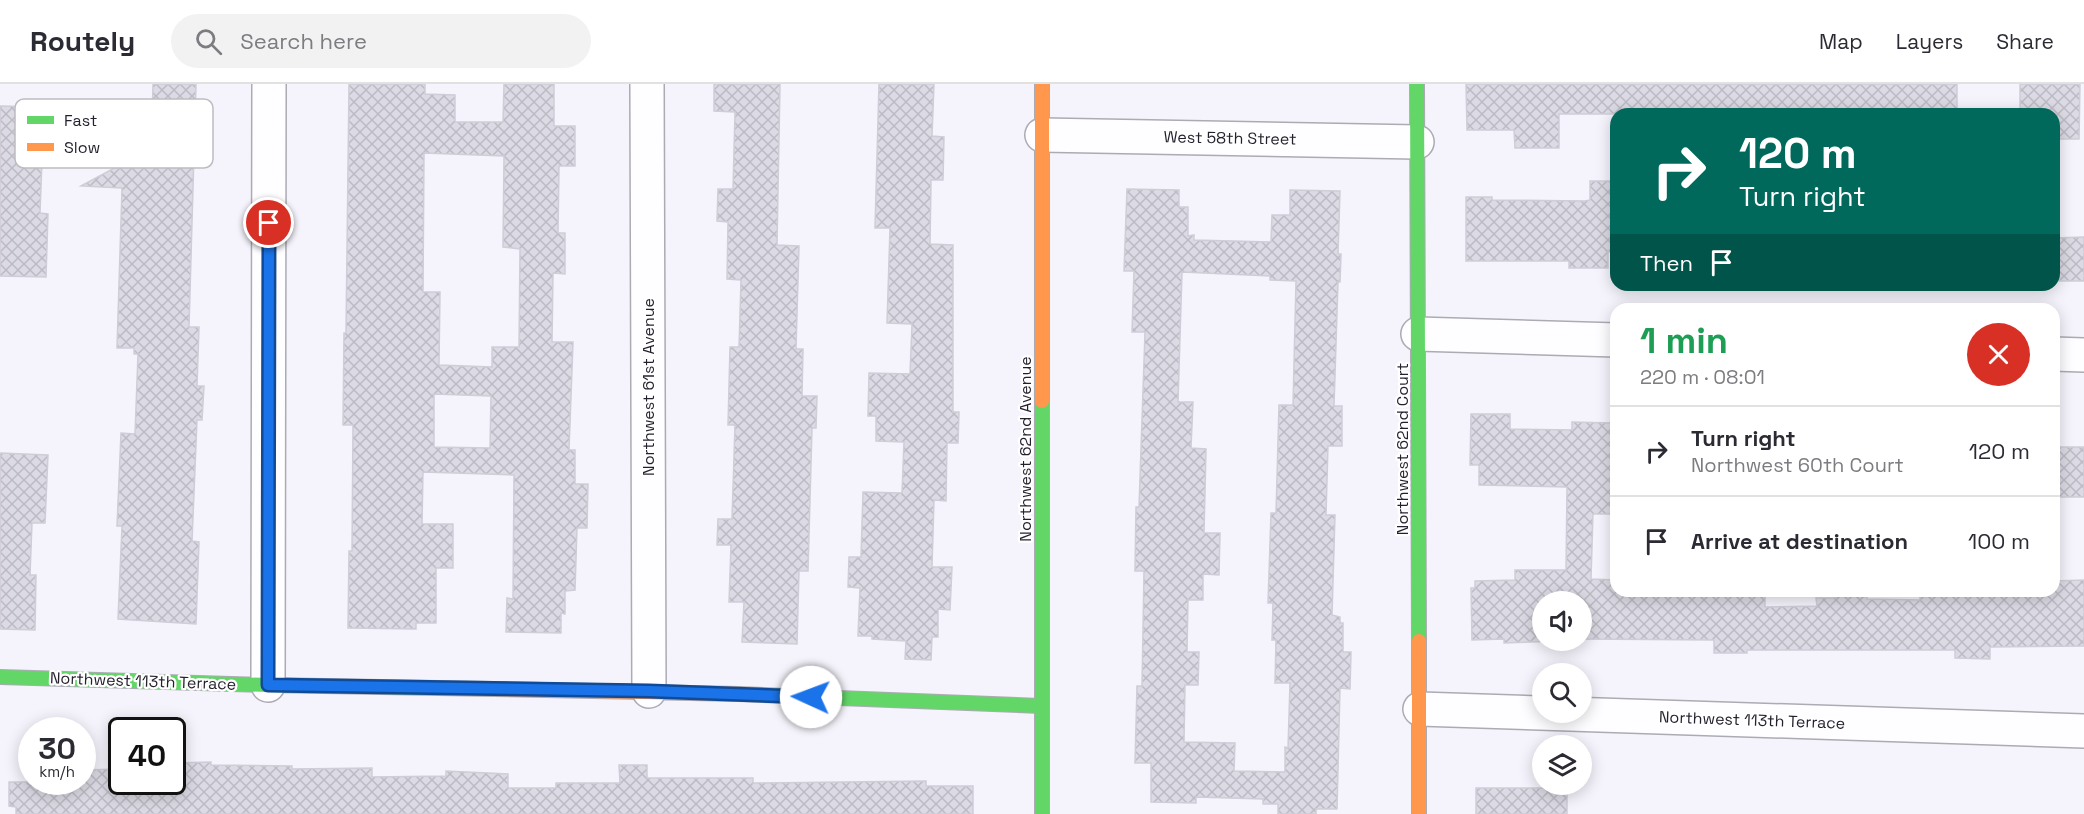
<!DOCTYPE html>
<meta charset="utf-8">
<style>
:root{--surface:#fff;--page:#f2f2f3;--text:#2b2b33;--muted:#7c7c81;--line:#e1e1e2}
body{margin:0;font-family:"Space Grotesk",sans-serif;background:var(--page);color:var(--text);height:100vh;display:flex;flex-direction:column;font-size:22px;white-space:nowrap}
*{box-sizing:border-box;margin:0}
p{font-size:20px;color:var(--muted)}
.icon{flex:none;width:33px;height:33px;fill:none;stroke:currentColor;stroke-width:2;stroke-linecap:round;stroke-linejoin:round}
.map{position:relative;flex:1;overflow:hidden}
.drawer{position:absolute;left:1610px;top:219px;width:450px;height:294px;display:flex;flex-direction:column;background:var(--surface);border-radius:18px;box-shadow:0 3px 15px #0003}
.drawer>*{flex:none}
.hud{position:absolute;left:1610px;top:24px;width:450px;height:183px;border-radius:18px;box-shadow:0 3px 15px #0003;background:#00695c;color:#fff;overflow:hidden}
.controls{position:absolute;left:1532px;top:507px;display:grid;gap:12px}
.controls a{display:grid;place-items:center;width:60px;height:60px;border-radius:50%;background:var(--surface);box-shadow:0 3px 15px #0003;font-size:30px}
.speed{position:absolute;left:18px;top:633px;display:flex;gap:12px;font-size:30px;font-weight:700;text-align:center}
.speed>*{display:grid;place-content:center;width:78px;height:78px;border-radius:50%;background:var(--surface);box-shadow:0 3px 15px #0003;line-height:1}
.speed small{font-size:15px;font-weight:400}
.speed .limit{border:3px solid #111;border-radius:9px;background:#fff;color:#111}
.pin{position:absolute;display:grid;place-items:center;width:51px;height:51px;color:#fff;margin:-26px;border:3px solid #fff;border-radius:50%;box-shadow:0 2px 6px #0007}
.me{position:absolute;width:66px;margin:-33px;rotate:272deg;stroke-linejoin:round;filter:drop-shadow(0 0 4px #0008)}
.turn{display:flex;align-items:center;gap:21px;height:126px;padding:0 30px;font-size:27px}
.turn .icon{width:78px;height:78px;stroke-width:2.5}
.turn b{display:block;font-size:42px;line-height:51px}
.then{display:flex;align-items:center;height:57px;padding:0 30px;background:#0003;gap:12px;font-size:22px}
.round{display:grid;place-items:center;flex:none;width:63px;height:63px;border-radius:32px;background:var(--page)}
.overview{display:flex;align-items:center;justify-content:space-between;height:102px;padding:0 30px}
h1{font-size:36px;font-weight:600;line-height:45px;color:#1e9e55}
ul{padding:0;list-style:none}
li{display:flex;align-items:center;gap:18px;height:90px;padding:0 30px;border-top:2px solid var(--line)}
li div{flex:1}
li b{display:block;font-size:22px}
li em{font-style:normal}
header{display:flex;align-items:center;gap:36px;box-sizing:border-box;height:84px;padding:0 30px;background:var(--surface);border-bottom:2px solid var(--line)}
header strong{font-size:28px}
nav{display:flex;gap:33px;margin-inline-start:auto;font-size:21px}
.search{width:420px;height:54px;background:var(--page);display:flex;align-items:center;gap:15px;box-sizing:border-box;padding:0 21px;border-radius:33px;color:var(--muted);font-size:22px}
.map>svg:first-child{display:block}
</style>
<header>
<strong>Routely</strong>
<div class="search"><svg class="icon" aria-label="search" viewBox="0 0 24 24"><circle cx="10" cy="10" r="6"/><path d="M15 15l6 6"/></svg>Search here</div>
<nav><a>Map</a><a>Layers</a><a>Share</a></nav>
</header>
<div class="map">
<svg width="2084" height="730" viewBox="0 0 2084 730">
<defs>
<pattern id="building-cross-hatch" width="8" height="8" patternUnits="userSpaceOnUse" patternTransform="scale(1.5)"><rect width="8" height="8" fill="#dcdae4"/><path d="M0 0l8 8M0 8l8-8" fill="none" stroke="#bcbbc4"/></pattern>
</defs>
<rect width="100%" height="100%" fill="#f5f4fc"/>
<!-- building -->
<path fill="url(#building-cross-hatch)" stroke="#cfcdd7" stroke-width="1.5" fill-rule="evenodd" d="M 153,0 L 196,0 L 189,243 L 199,243 L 197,302 L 204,302 L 202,336 L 197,336 L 192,457 L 199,458 L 196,540 L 118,535 L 122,442 L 117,442 L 121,349 L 135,350 L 138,270 L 134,270 L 134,264 L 117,264 L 122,104 L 81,102 L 122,80 L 123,72 L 151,72 Z
M 349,0 L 425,0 L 425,10 L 455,11 L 455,38 L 503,38 L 504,0 L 554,0 L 554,42 L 575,42 L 575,82 L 559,82 L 558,149 L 565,149 L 565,190 L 553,189 L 552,258 L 573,258 L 569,366 L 575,366 L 575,400 L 588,400 L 587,444 L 577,444 L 575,506 L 565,507 L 565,530 L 561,529 L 561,549 L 506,548 L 507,514 L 513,515 L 514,391 L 423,388 L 422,440 L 453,440 L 453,484 L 436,484 L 436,539 L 416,539 L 416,545 L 348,544 L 349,467 L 352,467 L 353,341 L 343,341 L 344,249 L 346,249 ZM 424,69 L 504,72 L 503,163 L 520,165 L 519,263 L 492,263 L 492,283 L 439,281 L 440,208 L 423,208 ZM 434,310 L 491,312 L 490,364 L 434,363 Z
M 714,0 L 780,0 L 777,161 L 799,162 L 796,265 L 803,265 L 802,312 L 817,312 L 816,344 L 812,344 L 808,487 L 799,487 L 797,560 L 742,558 L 744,518 L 729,518 L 731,461 L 717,461 L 718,435 L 732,435 L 735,341 L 728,341 L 730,263 L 739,263 L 741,196 L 727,195 L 728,138 L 717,137 L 718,105 L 733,105 L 735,28 L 714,27 Z
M 879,0 L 934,0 L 932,52 L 944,53 L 943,96 L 931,96 L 930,160 L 953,161 L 953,328 L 959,328 L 958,359 L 947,359 L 946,417 L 934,416 L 932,483 L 952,483 L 950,526 L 938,525 L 938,553 L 932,553 L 931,576 L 905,575 L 906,557 L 872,555 L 872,552 L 858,552 L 860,504 L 848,503 L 849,473 L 861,473 L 863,408 L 902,409 L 904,358 L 876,357 L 876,332 L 868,332 L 869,289 L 910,290 L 912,240 L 887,239 L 890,144 L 875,144 Z
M 1466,0 L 1957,0 L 1957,30 L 1559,30 L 1559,64 L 1515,64 L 1514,46 L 1467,46 Z
M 2020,0 L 2080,0 L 2079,55 L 2054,55 L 2054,30 L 2020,30 Z
M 0,22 L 47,23 L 46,48 L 43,50 L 40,129 L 48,130 L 46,193 L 0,192 Z
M 1590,97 L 1616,97 L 1616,168 L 1608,168 L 1608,184 L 1569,184 L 1569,177 L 1466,177 L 1466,113 L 1492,113 L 1492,116 L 1585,117 L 1590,116 Z
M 1127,105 L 1179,106 L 1179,123 L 1188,123 L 1188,152 L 1194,151 L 1194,156 L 1271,158 L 1272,131 L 1290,131 L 1290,106 L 1340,107 L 1338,170 L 1341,170 L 1340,198 L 1338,198 L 1334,322 L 1342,322 L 1342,362 L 1328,362 L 1326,431 L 1335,431 L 1332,531 L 1340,533 L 1340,539 L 1343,539 L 1343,568 L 1351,568 L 1350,605 L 1340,604 L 1337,725 L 1316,725 L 1316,730 L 1278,730 L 1278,720 L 1263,720 L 1263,715 L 1196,713 L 1196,719 L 1151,718 L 1151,679 L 1135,679 L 1137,602 L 1142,602 L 1144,487 L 1135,487 L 1136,423 L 1139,423 L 1145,248 L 1132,248 L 1134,187 L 1124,187 ZM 1182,188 L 1270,192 L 1270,196 L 1296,197 L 1293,321 L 1279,321 L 1276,429 L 1271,429 L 1268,519 L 1273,519 L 1272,556 L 1276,556 L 1275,599 L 1290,599 L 1288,664 L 1285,663 L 1285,688 L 1234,687 L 1235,659 L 1184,658 L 1185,601 L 1198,601 L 1199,568 L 1187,568 L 1188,516 L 1203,516 L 1203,490 L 1219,491 L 1220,449 L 1204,449 L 1206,365 L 1191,364 L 1193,318 L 1178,318 Z
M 2084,153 L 2084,197 L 2059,197 L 2059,183 L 2054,183 L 2054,154 Z
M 1471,330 L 1510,330 L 1510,345 L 1572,346 L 1572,338 L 1611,339 L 1611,350 L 1616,350 L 1616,430 L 1593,430 L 1591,495 L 1616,496 L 1616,507 L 1765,507 L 1765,523 L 1817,522 L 1816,514 L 1836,514 L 1836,507 L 1867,507 L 1867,515 L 1920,516 L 1920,507 L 2054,507 L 2054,497 L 2084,496 L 2084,562 L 1990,563 L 1990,575 L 1955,574 L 1955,566 L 1747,566 L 1747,569 L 1714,569 L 1714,556 L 1581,555 L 1581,518 L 1542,518 L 1542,556 L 1558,557 L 1504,559 L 1504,555 L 1472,556 L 1471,504 L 1475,504 L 1475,497 L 1515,496 L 1515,486 L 1566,486 L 1567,403 L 1479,401 L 1479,381 L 1470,381 Z
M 2054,363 L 2084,363 L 2084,413 L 2054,413 Z
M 0,369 L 48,371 L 45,439 L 32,439 L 30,491 L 36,491 L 35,546 L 0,545 Z
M 211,678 L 211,681 L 292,682 L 292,685 L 372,684 L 372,693 L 446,692 L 446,687 L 508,690 L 508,704 L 556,704 L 556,699 L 620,699 L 619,681 L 647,681 L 647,694 L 753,694 L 753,699 L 926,697 L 926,702 L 973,702 L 973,730 L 16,730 L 16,723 L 9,722 L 9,698 L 82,698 L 82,686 L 122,685 L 122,698 L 172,698 L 172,679 Z
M 1476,704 L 1567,704 L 1567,730 L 1476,730 Z"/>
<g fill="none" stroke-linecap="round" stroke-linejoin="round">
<defs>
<path id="street" d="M 647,0 L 649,607
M 1042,51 L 1417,58
M 1418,250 L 1616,256
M 2054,270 L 2084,271
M 268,601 L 269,0
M 1420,625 L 2084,647"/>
<path id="fast" d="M 1417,0 L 1419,557
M 1042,317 L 1042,730
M 0,593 L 268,601 L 494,605
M 739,610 L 1041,622"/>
<path id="slow" d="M 1042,0 L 1042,317
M 1419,557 L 1419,730
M 494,605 L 739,610"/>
</defs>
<!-- street casing -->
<use href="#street" stroke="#acabb4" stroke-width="36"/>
<!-- fast casing -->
<use href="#fast" stroke="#acabb4" stroke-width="16"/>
<!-- slow casing -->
<use href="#slow" stroke="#acabb4" stroke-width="16"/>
<!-- street -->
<use href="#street" stroke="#fefdff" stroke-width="33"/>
<!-- fast -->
<use href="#fast" stroke="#63d668" stroke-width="14"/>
<!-- slow -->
<use href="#slow" stroke="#ff974d" stroke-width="14"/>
</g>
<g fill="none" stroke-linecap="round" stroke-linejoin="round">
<defs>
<path id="route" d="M 269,139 L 268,601 L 649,607 L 811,613"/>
</defs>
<!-- route casing -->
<use href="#route" stroke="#114b97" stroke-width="15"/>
<!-- route -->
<use href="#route" stroke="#1a73e8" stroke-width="10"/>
</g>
<g text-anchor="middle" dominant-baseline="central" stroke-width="4.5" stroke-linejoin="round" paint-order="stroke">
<!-- street labels -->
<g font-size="16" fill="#231f2c" stroke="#fff">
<text transform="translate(1230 54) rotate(1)">West 58th Street</text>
<text transform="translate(648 303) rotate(-90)">Northwest 61st Avenue</text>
<text transform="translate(1025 365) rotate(-90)">Northwest 62nd Avenue</text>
<text transform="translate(1402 365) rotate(-90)">Northwest 62nd Court</text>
<text transform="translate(143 597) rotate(2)">Northwest 113th Terrace</text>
<text transform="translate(1752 636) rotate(2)">Northwest 113th Terrace</text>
</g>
</g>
<!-- legend -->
<rect x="15" y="15" width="198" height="69" rx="9" fill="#fff" stroke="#bdbcc0" stroke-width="1.5"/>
<rect x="27" y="32" width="27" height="8" fill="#63d668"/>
<rect x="27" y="59" width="27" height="8" fill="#ff974d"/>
<g font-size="16" fill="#231f2c">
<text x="64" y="42">Fast</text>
<text x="64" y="69">Slow</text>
</g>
</svg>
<div class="controls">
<a><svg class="icon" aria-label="sound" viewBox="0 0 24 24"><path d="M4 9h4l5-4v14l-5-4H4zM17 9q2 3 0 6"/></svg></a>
<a><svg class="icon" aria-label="search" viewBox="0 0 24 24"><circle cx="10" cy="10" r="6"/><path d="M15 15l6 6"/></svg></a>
<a><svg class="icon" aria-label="layers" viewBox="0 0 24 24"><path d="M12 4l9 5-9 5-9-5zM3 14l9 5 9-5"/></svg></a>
</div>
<div class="speed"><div>30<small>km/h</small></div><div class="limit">40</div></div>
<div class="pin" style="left:269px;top:139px;background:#d93025"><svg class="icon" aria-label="arrive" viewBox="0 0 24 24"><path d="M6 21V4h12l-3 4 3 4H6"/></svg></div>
<svg class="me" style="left:811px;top:613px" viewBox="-20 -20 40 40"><circle r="19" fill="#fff"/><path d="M0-13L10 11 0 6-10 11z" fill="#1a73e8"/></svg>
<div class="hud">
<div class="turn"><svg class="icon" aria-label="right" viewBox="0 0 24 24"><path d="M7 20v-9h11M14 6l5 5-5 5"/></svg><div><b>120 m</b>Turn right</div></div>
<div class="then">Then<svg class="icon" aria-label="arrive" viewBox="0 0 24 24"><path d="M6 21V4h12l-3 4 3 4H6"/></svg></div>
</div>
<section class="drawer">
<div class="overview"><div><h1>1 min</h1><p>220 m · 08:01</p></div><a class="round" style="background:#d93025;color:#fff"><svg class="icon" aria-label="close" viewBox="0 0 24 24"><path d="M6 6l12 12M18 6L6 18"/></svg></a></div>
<ul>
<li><svg class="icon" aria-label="right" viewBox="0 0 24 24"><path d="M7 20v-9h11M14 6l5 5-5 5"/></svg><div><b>Turn right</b><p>Northwest 60th Court</p></div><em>120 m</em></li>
<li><svg class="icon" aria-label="arrive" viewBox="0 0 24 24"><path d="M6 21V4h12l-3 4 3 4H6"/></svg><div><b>Arrive at destination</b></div><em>100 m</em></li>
</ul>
</section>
</div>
